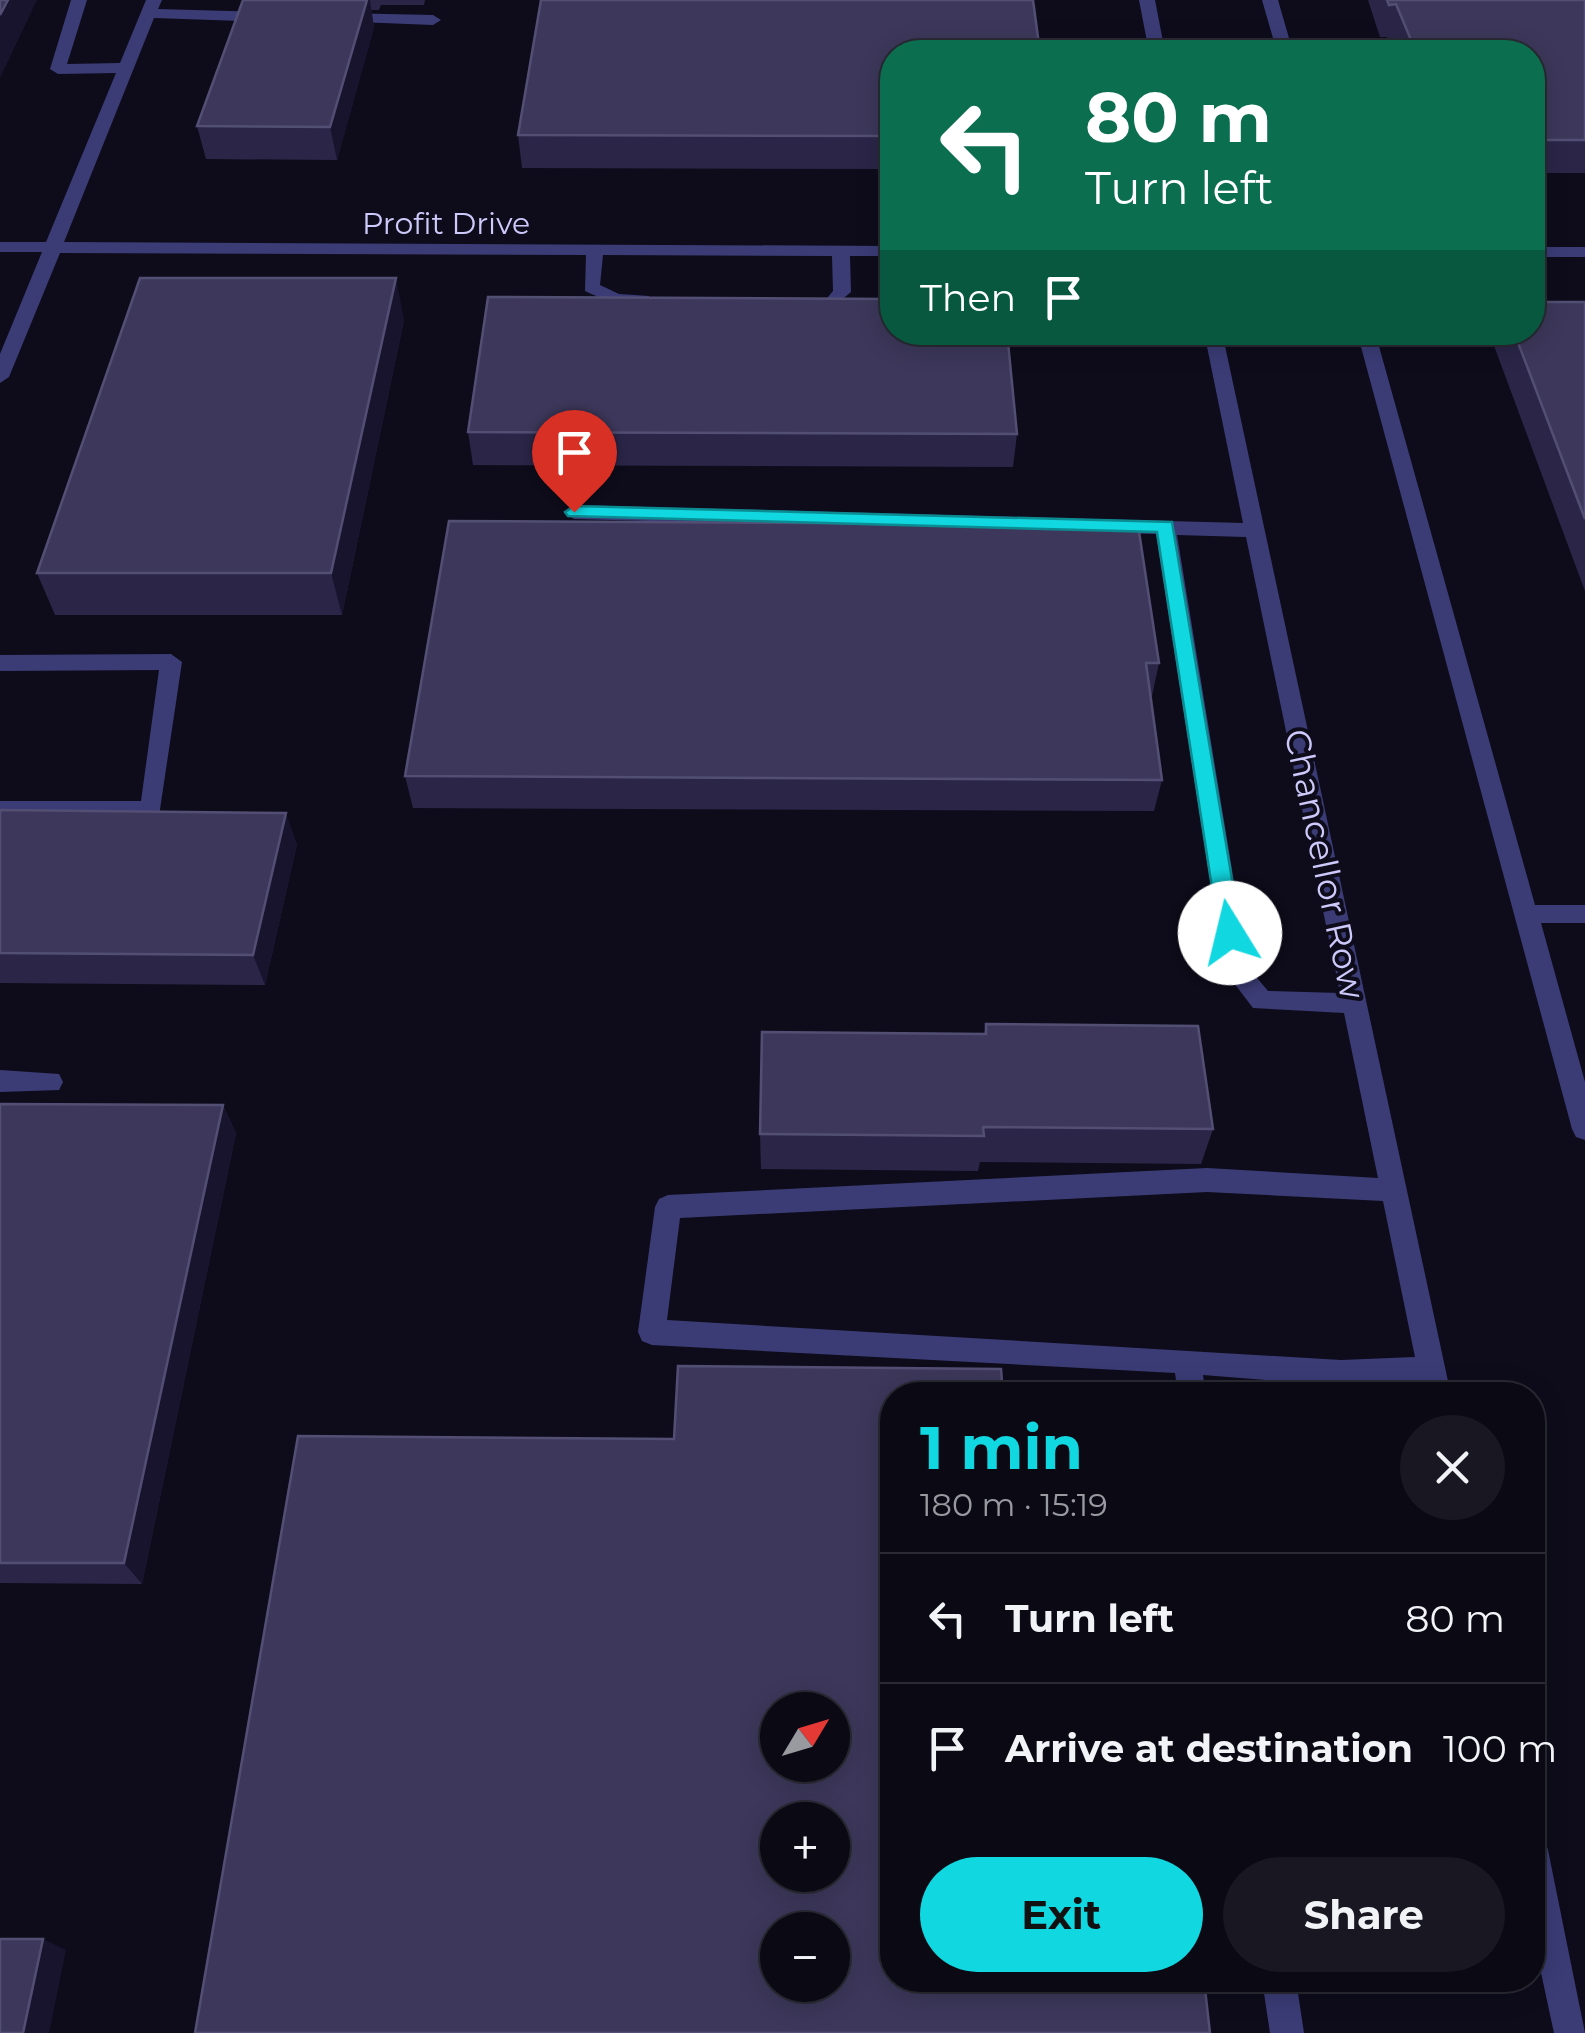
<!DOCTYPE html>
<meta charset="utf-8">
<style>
:root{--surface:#0a0914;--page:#181722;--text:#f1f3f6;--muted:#999aa0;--line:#2a2a34;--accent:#11d7e0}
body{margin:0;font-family:Montserrat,sans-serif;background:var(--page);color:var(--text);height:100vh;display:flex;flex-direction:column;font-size:38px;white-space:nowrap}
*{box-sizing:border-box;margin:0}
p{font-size:32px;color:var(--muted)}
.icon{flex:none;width:55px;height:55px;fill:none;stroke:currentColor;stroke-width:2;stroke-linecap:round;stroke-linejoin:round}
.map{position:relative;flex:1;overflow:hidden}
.details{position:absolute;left:880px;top:1382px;width:665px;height:610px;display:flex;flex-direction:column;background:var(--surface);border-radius:40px;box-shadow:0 5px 25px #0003,0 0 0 2px var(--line)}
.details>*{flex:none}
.top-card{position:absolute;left:880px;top:40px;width:665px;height:305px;border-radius:40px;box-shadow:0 5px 25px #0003,0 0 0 2px var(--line);background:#0b6e4f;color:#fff;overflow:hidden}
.needle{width:65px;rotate:52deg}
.fabs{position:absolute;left:760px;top:1692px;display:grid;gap:20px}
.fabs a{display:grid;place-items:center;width:90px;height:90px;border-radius:50%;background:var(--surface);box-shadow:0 5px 25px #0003,0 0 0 2px var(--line);font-size:50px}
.pin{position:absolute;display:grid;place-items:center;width:85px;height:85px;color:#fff;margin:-102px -42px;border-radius:50% 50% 50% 0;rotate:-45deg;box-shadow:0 0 10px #0007}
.pin .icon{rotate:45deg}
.me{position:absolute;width:110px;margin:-55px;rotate:351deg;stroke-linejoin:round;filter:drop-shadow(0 0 8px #0008)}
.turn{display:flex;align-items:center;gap:35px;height:210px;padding:0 40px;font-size:45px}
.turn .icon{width:130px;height:130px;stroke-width:2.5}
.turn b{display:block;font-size:70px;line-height:85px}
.then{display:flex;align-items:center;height:95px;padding:0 40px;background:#0003;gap:20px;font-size:38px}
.round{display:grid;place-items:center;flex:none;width:105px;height:105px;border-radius:52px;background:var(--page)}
.summary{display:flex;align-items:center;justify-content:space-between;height:170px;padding:0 40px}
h1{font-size:60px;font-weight:700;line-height:75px;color:var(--accent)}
.button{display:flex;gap:20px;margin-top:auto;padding:20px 40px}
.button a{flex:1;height:115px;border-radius:60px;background:var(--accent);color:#111;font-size:40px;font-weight:700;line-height:115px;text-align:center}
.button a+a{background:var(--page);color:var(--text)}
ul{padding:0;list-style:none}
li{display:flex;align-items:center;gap:30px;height:130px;padding:0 40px;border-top:2px solid var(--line)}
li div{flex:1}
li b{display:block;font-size:38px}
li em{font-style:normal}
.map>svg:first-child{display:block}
</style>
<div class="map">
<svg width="1585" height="2033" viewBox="0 0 1585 2033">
<rect width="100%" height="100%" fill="#0e0c1b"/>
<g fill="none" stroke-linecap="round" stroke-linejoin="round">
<!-- minor -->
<path fill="#3b3c76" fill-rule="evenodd" d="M 71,0 L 87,0 L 67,64 L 120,63 L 146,0 L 162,0 L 158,9 L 268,12 L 276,17 L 268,22 L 154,18 L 64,242 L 892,246 L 892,256 L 850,256 L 851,292 L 833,307 L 824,302 L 833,291 L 832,256 L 603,255 L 600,285 L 619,294 L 649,296 L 649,304 C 625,308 606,301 585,291 L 586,255 L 60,253 L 9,377 L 0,383 L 0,354 L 42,252 L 0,252 L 0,242 L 46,242 L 116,73 L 58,74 L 50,69 Z
M 1139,0 L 1155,0 L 1165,52 L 1149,52 Z
M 1262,0 L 1278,0 L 1293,52 L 1277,52 Z
M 338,13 L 433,15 L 441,20 L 433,25 L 333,21 L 333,15 Z
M 1532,247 L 1585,247 L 1585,257 L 1532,257 Z
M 1204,332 L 1222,332 L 1451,1395 L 1423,1395 L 1420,1383 L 1341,1386 L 1203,1375 L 1206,1395 L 1178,1395 L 1175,1373 L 652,1345 L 642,1341 L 638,1332 L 655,1207 L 659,1199 L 668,1195 L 1207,1168 L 1378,1178 L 1344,1013 L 1253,1008 L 1224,970 L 1156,534 L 574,519 L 564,512 L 574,505 L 1243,523 ZM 1177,535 L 1246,537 L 1340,993 L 1268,991 L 1248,967 ZM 1207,1192 L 1383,1201 L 1415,1357 L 1341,1360 L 667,1320 L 680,1218 Z
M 1357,332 L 1375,332 L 1535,905 L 1585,905 L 1585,923 L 1541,923 L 1585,1082 L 1585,1140 L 1576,1137 L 1572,1129 Z
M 171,654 L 182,662 L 159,816 L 0,819 L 0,801 L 141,801 L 159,670 L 0,671 L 0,655 Z
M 0,1070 L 59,1074 L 63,1082 L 59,1090 L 0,1092 Z
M 1532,1834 L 1544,1838 L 1548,1850 L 1585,2033 L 1554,2033 L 1532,1931 Z
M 1262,1980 L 1296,1980 L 1304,2033 L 1270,2033 Z"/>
</g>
<!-- wall -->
<path fill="#2b2648" d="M 243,0 L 425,0 L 424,5 L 381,5 L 379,10 L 371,10 L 374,27 L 337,160 L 206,159 L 197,126 Z
M 1368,0 L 1585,0 L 1585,173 L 1532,173 L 1532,52 L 1394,52 L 1387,37 L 1380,37 Z
M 892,52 L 892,169 L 522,168 L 518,135 Z
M 1585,302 L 1585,591 L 1490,335 L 1491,332 L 1532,332 Z
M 404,320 L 342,615 L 55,615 L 37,573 Z
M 468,432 L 1017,434 L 1013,467 L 473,465 Z
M 449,521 L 1159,663 L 1152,696 L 1150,696 L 1162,780 L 1154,811 L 413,808 L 405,776 Z
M 0,810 L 297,844 L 265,985 L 0,983 Z
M 986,1024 L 1213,1129 L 1201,1164 L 980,1162 L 978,1171 L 761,1169 L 760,1134 L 984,1034 Z
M 0,1104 L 223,1105 L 236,1133 L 142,1584 L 0,1583 Z"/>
<!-- shaded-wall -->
<path fill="#18142e" d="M 8,0 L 37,0 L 0,78 L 0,15 Z
M 367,0 L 370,0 L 374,27 L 337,160 L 330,127 Z
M 396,278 L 404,320 L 342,615 L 331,573 Z
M 286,813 L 297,844 L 265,985 L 253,955 Z
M 223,1105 L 236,1133 L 142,1584 L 124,1563 Z
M 43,1939 L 66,1950 L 49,2033 L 23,2033 Z"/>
<!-- building -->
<path fill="#3d385b" stroke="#534f74" stroke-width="2.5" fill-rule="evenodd" d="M 0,0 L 8,0 L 0,15 Z
M 243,0 L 367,0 L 330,127 L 197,126 Z
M 541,0 L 1033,0 L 1040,52 L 892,52 L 892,136 L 518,135 Z
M 1387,0 L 1585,0 L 1585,140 L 1532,140 L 1532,52 L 1416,52 L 1396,4 L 1389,5 Z
M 140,278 L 396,278 L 331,573 L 37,573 Z
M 488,297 L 892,299 L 892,332 L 1007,332 L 1017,434 L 468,432 Z
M 1532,302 L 1585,302 L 1585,519 L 1514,332 L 1532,332 Z
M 449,521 L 1138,525 L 1159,663 L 1146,663 L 1162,780 L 405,776 Z
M 0,810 L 286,813 L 253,955 L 0,953 Z
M 986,1024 L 1198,1026 L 1213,1129 L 983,1127 L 984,1136 L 760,1134 L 762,1032 L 986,1034 Z
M 0,1104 L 223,1105 L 124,1563 L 0,1563 Z
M 678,1366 L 1001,1369 L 1003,1395 L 892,1395 L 892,1980 L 1204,1980 L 1210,2033 L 195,2033 L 298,1436 L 674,1439 ZM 778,1710 L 832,1710 L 832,1765 L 778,1765 ZM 778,1820 L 832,1820 L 832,1875 L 778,1875 ZM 778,1930 L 832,1930 L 832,1985 L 778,1985 Z
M 0,1939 L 43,1939 L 23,2033 L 0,2033 Z"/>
<!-- route -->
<path fill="#11d7e0" stroke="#0b8c92" stroke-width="2.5" d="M 574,506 L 1172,522 L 1241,933 L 1238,939 L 1222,939 L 1219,933 L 1157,532 L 568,516 L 565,512 Z"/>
<g text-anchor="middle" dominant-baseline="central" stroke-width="8" stroke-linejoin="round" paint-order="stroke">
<!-- far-street labels -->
<g font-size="30" fill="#cdcafb" stroke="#0e0c1b">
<text x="446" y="223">Profit Drive</text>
</g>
<!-- street labels -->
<g font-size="35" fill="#cdcafb" stroke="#0e0c1b">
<text transform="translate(1325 864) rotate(78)">Chancellor Row</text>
</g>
</g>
</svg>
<div class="fabs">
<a><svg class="needle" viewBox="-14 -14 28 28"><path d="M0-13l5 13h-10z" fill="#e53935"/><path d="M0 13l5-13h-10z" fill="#999aa0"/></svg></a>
<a>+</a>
<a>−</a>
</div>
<div class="pin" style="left:574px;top:512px;background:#d93025"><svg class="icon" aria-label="arrive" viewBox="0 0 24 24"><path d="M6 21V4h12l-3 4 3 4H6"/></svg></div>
<svg class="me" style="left:1230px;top:933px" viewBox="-20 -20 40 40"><circle r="19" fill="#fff"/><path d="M0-13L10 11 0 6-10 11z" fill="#11d7e0"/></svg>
<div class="top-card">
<div class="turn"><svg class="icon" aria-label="left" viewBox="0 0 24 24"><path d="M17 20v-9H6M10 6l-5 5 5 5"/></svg><div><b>80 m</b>Turn left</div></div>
<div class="then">Then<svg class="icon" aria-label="arrive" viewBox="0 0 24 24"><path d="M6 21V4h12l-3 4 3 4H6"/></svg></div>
</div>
<section class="details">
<div class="summary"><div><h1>1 min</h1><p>180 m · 15:19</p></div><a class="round"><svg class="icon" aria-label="close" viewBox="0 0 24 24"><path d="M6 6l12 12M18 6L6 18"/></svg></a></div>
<ul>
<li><svg class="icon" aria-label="left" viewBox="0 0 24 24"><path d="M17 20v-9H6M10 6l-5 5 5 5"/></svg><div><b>Turn left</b></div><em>80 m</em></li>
<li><svg class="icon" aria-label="arrive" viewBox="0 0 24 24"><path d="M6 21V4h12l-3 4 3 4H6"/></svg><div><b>Arrive at destination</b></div><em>100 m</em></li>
</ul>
<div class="button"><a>Exit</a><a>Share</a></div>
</section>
</div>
